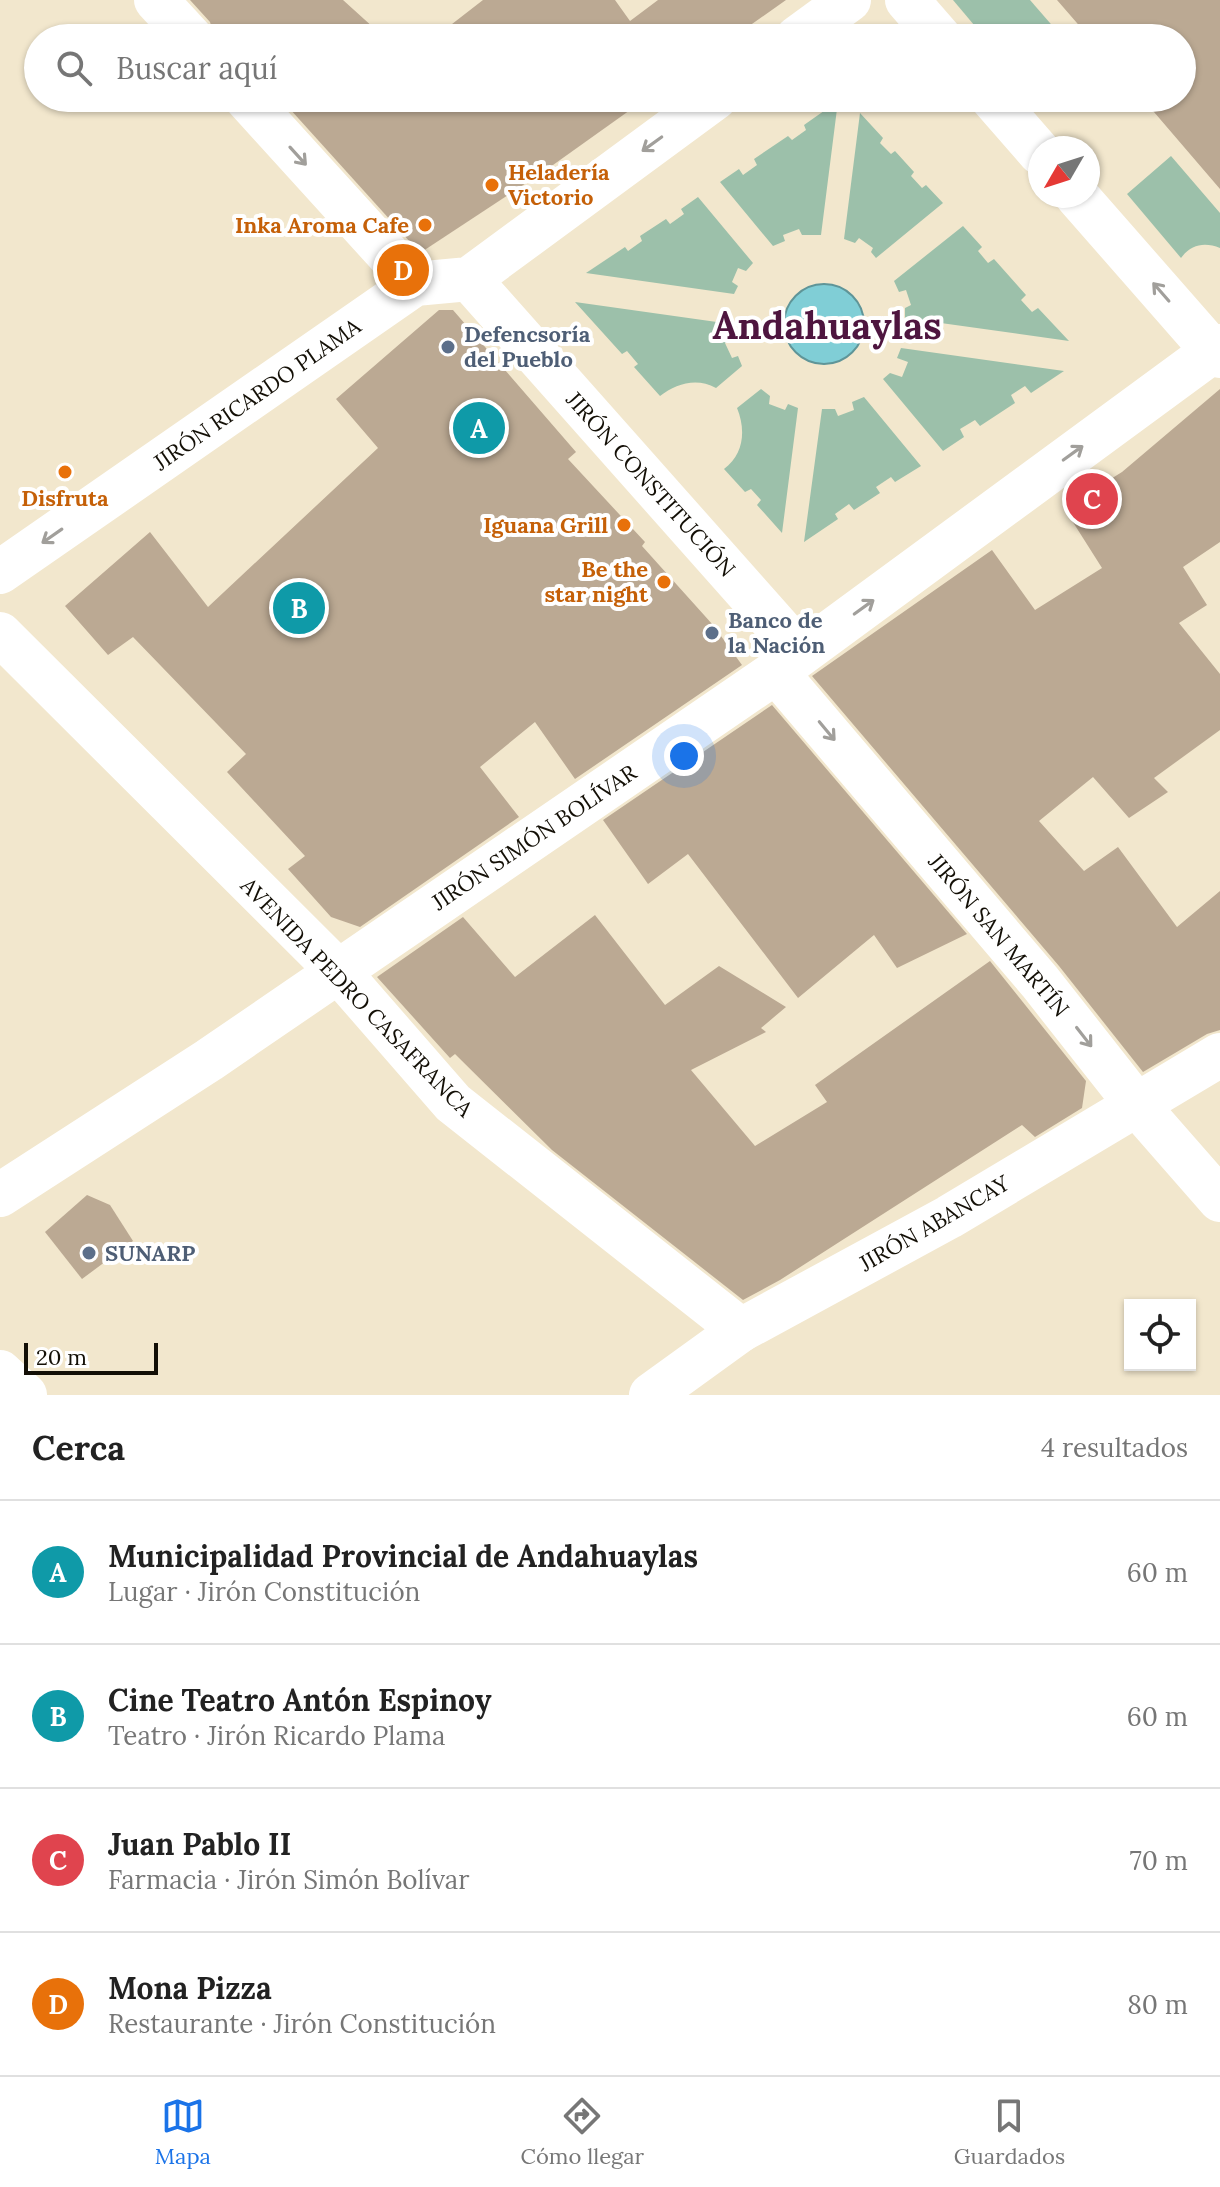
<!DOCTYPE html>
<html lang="es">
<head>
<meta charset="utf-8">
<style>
	body { margin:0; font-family:Lora,serif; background:#f2f2f2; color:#222 }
	.controls { position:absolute; right:24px; bottom:24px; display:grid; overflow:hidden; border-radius:0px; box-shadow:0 2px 6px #0004 }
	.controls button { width:72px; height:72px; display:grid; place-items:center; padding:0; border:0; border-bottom:2px solid #e0e0e0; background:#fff; color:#222; font:40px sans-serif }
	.compass { position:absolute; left:1028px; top:136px; width:72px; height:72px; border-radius:50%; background:#fff; box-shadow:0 2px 6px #0004; rotate:231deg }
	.scale { position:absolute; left:24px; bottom:20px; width:134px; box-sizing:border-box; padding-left:8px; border:4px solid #130f06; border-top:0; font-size:22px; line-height:28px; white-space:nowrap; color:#130f06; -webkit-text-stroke:6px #fff; paint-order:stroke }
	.you { position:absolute; left:684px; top:756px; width:28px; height:28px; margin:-20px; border:6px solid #fff; border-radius:50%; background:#1a73e8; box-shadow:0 0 0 12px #1a73e833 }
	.badge { display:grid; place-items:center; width:52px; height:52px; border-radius:50%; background:#1a73e8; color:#fff; font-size:26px; font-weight:700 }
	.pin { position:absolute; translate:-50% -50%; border:4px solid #fff; box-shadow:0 2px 8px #0006 }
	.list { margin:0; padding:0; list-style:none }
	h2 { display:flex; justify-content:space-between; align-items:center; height:104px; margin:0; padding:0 32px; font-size:34px }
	h2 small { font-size:26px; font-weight:400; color:#767676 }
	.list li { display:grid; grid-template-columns:52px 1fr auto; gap:24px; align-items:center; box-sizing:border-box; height:144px; padding:0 32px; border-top:2px solid #e0e0e0 }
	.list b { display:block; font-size:30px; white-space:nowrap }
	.list p { margin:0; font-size:26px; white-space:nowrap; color:#767676 }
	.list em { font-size:26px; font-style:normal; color:#767676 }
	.icon { flex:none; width:44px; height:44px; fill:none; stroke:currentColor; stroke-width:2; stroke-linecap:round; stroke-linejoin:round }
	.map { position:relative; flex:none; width:1220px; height:1395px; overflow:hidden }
	.search { position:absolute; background:#fff; box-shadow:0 2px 6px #0004; left:24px; right:24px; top:24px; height:88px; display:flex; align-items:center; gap:20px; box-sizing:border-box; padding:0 28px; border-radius:44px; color:#767676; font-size:30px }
	.sheet { height:680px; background:#fff }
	nav { display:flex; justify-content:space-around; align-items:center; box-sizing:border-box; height:112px; border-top:2px solid #e0e0e0; background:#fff; font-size:22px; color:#767676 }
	nav a { display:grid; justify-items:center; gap:4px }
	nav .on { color:#1a73e8 }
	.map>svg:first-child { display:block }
</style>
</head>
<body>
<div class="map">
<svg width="1220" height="1395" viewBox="0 0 1220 1395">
	<rect width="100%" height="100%" fill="#f2e7cd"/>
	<g fill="#9cc0aa">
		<polygon points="953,0 1030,0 1063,38 985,38"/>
		<polygon points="838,101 821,235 802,235 799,229 783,235 785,241 773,246 720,182 739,169 743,175 757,165 754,159 788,136 792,140 806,130 804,125"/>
		<polygon points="860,113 883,138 880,143 891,154 895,151 914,172 911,176 922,188 926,185 943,203 876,258 871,252 873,248 859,238 855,243 844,239"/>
		<path d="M1171,156L1220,213V248C1205,242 1191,244 1181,258L1127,194Z"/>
		<polygon points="698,197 753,263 746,271 738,268 732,282 738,286 734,294 586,273 625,247 628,251 642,241 640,236 666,219 670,224 684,214 681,209"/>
		<polygon points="963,226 982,247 978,251 988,263 994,259 1026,295 1021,300 1032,312 1038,308 1069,341 905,318 905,308 911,305 906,290 899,292 894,281"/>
		<path d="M575,302L731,324V340L725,343L732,358L738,356L742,366L716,388C696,377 676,384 660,396L634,367L638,364L627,351L622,354Z"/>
		<polygon points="901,348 1064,371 1031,393 1025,386 1011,395 1015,403 980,426 975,420 960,429 964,437 943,451 883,379 890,373 902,377 908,362 897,358"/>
		<path d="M761,389L770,396L769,404L785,410L788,404L798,408L782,533L757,505L761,500L751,489L745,492L724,469C744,454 746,430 737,408Z"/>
		<polygon points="864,397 921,466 895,482 891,477 876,487 880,493 854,510 849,504 835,514 838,519 804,542 822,409 835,409 838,416 854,410 852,402"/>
	</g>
	<circle fill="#80ced6" stroke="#5f9598" stroke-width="2" cx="824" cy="324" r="40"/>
	<g fill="#bba993">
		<polygon points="190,0 343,0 385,38 215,38 210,22"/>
		<polygon points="483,0 615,0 630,21 658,0 786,0 732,38 434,38"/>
		<polygon points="1057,0 1220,0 1220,189 1142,98 1182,98 1182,38 1090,38"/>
		<polygon points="280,98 647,98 546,170 420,253"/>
		<polygon points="439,310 453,310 576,452 568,459 645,542 642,546 713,625 742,665 575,779 535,722 480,767 519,817 360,927 331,917 288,869 305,856 227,772 246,754 133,637 108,655 65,606 150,532 208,607 378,448 336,399"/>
		<polygon points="1220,389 1220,542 1183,567 1207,605 1179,623 1220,674 1220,730 1154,778 1168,792 1129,818 1093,777 1039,821 1084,871 1118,847 1177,927 1220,891 1220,1030 1207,1034 1143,1072 1059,966 812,676 992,550 1035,610 1102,568 1064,508 1122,472"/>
		<polygon points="772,705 967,934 897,968 874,935 798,998 688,854 648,884 603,820"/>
		<polygon points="595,915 665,1005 719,966 786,1007 761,1028 766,1032 691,1070 755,1146 827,1102 815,1085 990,961 1086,1081 1082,1108 1035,1137 1022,1125 780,1280 743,1300 552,1150 455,1054 450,1058 377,977 463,917 515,977"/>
		<polygon points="87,1195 110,1205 133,1241 82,1279 45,1232"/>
	</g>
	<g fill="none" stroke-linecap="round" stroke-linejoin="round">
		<g stroke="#fff" stroke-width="44">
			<polyline points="156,0 191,38"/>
			<polyline points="907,0 940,38"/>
			<polyline points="797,38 849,0"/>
			<polyline points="246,98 415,284"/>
			<polyline points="992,98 1040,153"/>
			<polyline points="1077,196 1212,350 1220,356"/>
			<polyline points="469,279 801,653"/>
			<polyline points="0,572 415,284 469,279 715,98"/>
			<polyline points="0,634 338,971 453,1103 741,1330"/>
			<polyline points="776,672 1040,982 1136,1104 1220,1200"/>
			<polyline points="0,1195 209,1060 776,672 1220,346"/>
			<polyline points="0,1372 25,1395"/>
			<polyline points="651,1395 741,1330 949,1217 1220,1055"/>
		</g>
	</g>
	<defs><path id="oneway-shaft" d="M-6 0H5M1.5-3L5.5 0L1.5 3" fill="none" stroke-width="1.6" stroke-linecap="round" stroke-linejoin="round" transform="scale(2)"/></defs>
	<g stroke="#a19f9b">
		<use href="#oneway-shaft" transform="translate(652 144) rotate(144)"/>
		<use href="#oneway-shaft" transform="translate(298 156) rotate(48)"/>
		<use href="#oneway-shaft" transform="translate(1161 292) rotate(-131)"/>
		<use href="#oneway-shaft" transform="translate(1073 453) rotate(-36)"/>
		<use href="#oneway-shaft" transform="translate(52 536) rotate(145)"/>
		<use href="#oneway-shaft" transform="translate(864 607) rotate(-36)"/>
		<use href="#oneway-shaft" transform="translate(827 731) rotate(50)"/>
		<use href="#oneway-shaft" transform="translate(1084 1037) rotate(52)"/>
	</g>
	<g fill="#e8710a" stroke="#fff" stroke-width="3">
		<circle cx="492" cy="185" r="8"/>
		<circle cx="425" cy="225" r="8"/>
		<circle cx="65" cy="472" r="8"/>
		<circle cx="624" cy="525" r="8"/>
		<circle cx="664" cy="582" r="8"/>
	</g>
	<g fill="#5c6f8a" stroke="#fff" stroke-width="3">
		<circle cx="448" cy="347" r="8"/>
		<circle cx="712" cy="633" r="8"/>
		<circle cx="89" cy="1253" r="8"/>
	</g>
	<g text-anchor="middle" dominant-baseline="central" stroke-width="8" stroke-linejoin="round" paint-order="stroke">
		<g font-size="22" font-weight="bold" fill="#c56008" stroke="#fff" text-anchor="end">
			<text x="508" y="172" text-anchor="start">Heladería<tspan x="508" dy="25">Victorio</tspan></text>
			<text x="409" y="225">Inka Aroma Cafe</text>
			<text x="65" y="498" text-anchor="middle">Disfruta</text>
			<text x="608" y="525">Iguana Grill</text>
			<text x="648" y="569">Be the<tspan x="648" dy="25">star night</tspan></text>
		</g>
		<g font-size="22" font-weight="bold" fill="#4e5e75" stroke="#fff" text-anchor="start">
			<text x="464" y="334">Defencsoría<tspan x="464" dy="25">del Pueblo</tspan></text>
			<text x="728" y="620">Banco de<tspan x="728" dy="25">la Nación</tspan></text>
			<text x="105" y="1253">SUNARP</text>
		</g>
		<g font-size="22" fill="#130f06" stroke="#fff">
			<text transform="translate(257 394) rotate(-35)">JIRÓN RICARDO PLAMA</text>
			<text transform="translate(651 484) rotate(48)">JIRÓN CONSTITUCIÓN</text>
			<text transform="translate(534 837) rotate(-34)">JIRÓN SIMÓN BOLÍVAR</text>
			<text transform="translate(999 935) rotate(50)">JIRÓN SAN MARTÍN</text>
			<text transform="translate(357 997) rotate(46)">AVENIDA PEDRO CASAFRANCA</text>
			<text transform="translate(934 1223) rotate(-30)">JIRÓN ABANCAY</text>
		</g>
		<g font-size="38" font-weight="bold" fill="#4e153f" stroke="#fff">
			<text x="827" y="325">Andahuaylas</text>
		</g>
	</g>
</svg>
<div class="controls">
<button><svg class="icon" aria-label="locate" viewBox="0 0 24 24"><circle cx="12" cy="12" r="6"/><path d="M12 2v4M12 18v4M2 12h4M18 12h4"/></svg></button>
</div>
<svg class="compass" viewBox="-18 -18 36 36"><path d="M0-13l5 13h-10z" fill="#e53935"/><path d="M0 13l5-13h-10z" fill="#767676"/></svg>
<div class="scale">20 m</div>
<div class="you"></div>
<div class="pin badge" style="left:479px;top:428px;background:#0f9aa8">A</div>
<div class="pin badge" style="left:299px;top:608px;background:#0f9aa8">B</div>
<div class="pin badge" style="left:1092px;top:499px;background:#e0444e">C</div>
<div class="pin badge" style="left:403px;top:270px;background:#e8710a">D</div>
<div class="search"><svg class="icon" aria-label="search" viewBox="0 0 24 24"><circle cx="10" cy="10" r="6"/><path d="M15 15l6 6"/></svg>Buscar aquí</div>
</div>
<section class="sheet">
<h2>Cerca<small>4 resultados</small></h2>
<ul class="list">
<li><span class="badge" style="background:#0f9aa8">A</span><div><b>Municipalidad Provincial de Andahuaylas</b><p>Lugar · Jirón Constitución</p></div><em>60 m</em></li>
<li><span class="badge" style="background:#0f9aa8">B</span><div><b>Cine Teatro Antón Espinoy</b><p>Teatro · Jirón Ricardo Plama</p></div><em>60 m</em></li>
<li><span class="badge" style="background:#e0444e">C</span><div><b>Juan Pablo II</b><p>Farmacia · Jirón Simón Bolívar</p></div><em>70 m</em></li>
<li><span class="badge" style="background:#e8710a">D</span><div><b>Mona Pizza</b><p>Restaurante · Jirón Constitución</p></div><em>80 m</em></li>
</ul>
</section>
<nav>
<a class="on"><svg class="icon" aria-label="map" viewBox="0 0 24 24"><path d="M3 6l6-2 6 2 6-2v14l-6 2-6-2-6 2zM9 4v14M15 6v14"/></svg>Mapa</a>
<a><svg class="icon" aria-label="directions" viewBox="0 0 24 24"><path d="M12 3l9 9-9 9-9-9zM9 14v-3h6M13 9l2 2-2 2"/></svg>Cómo llegar</a>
<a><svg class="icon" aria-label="saved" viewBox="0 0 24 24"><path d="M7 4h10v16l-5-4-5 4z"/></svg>Guardados</a>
</nav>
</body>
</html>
